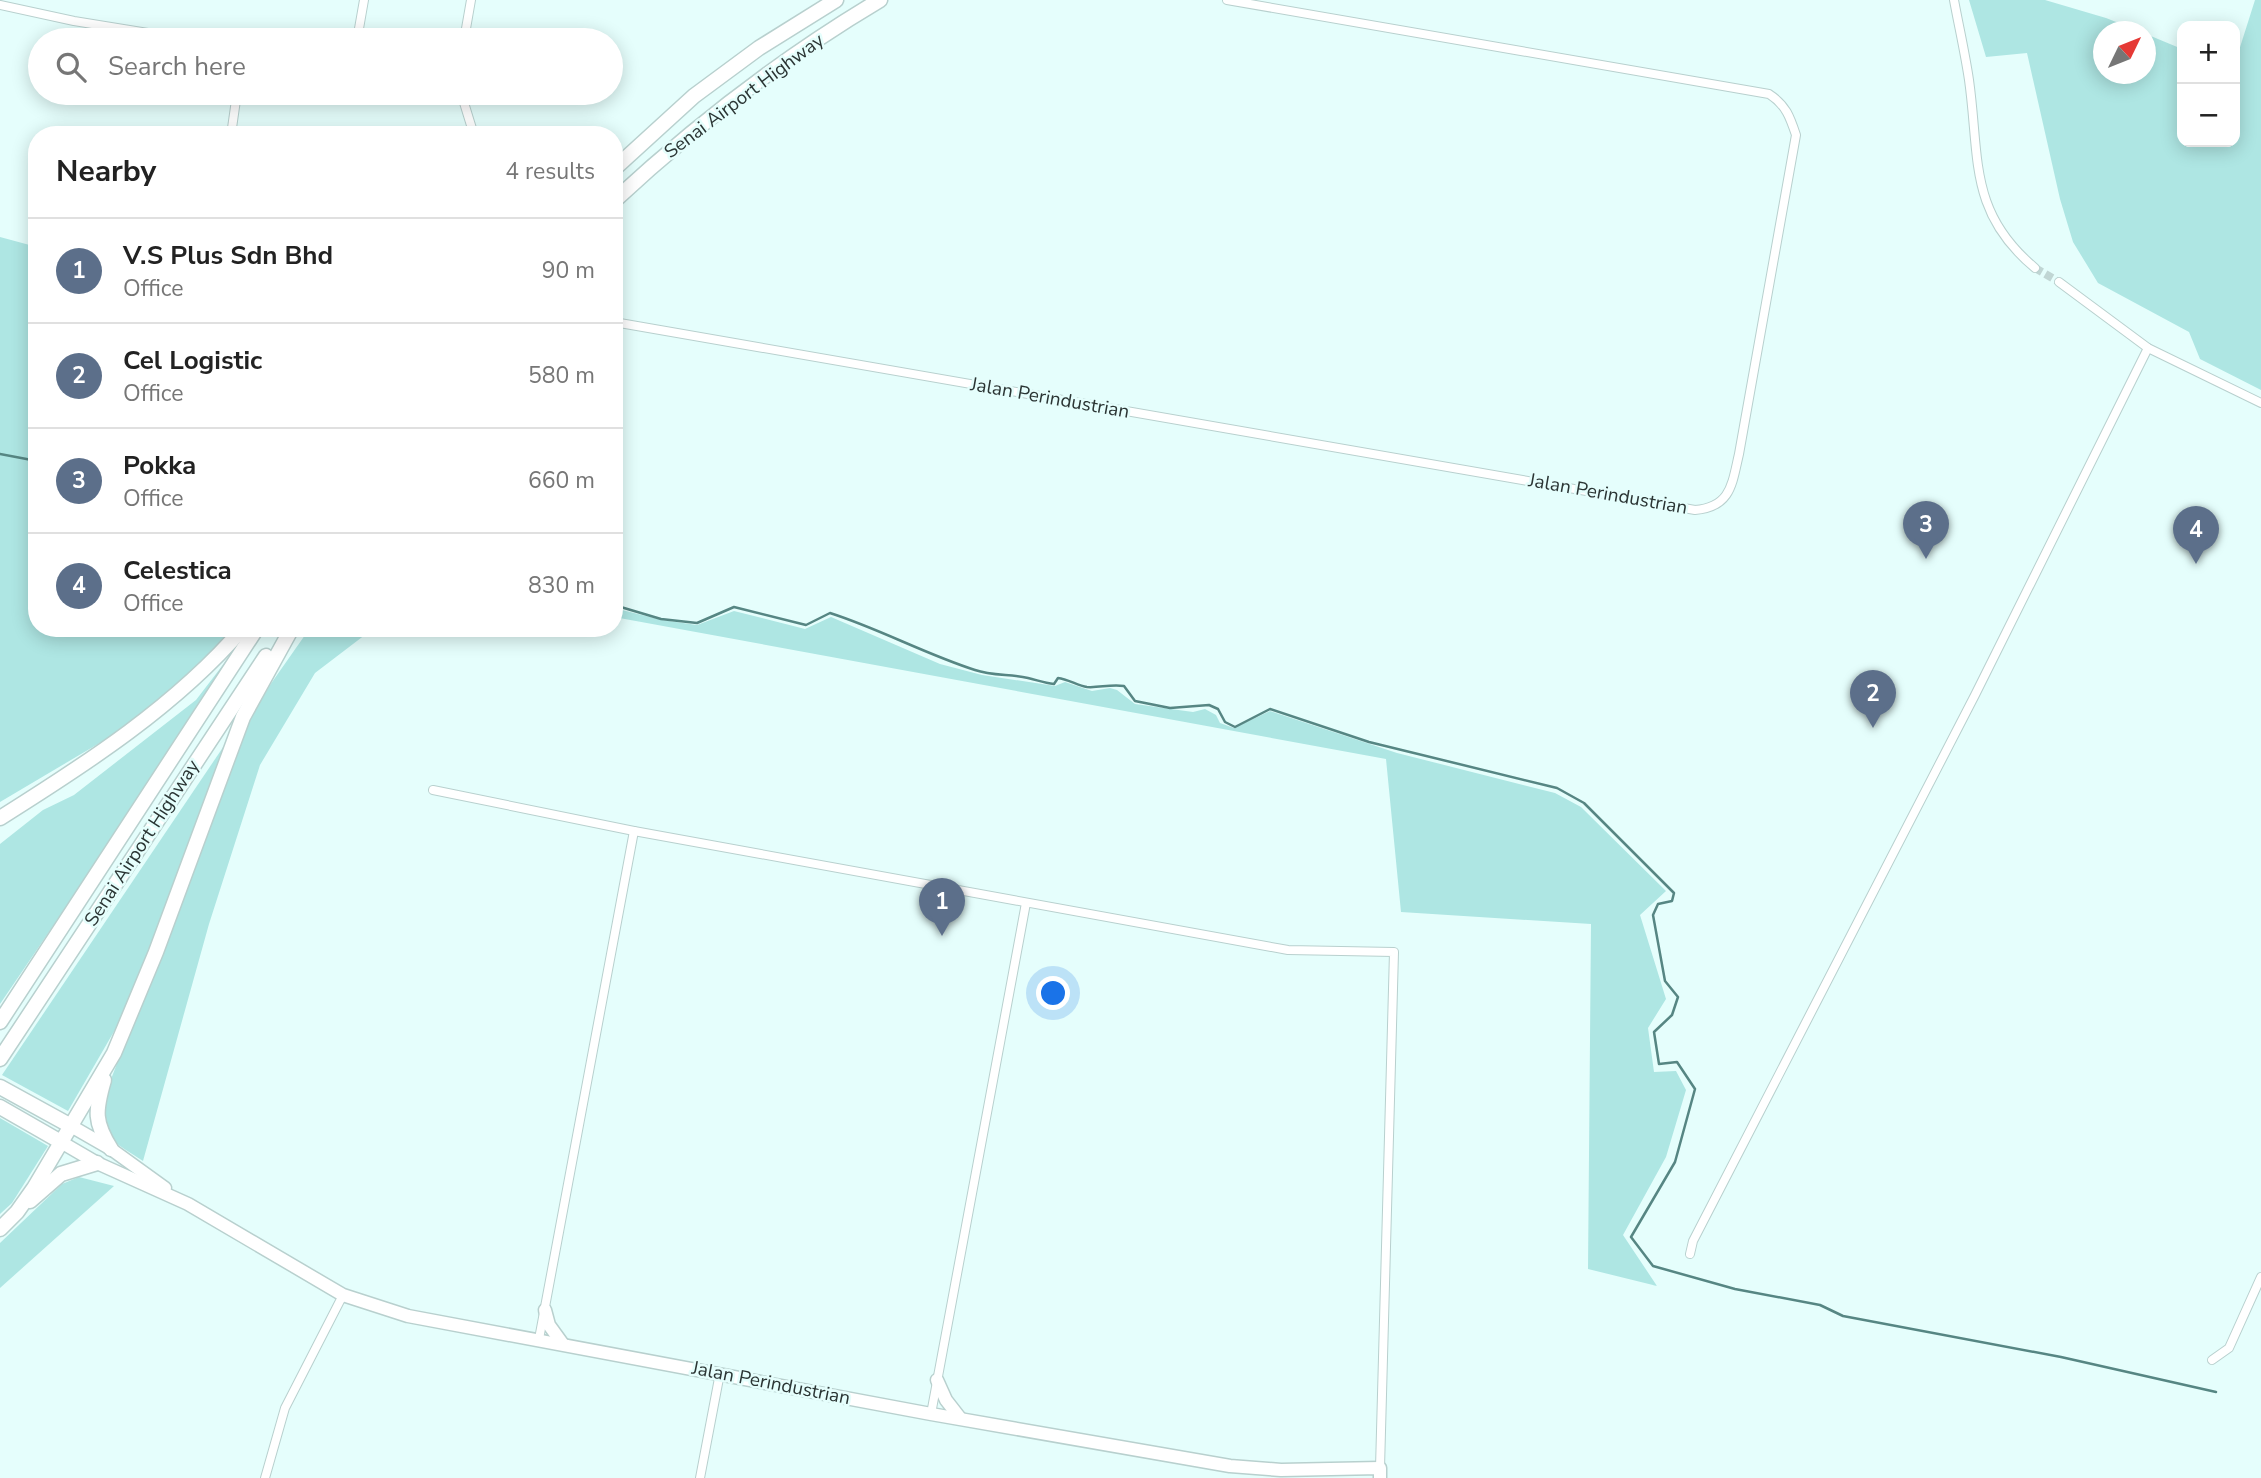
<!DOCTYPE html>
<html lang="en">
<head>
<meta charset="utf-8">
<style>
	body { margin:0; font-family:"Nunito Sans",sans-serif; background:#f2f2f2; color:#222 }
	.controls { position:absolute; right:21px; top:21px; display:grid; overflow:hidden; border-radius:14px; box-shadow:0 4px 18px #0003 }
	.controls button { width:63px; height:63px; display:grid; place-items:center; padding:0; border:0; border-bottom:2px solid #e0e0e0; background:#fff; color:#222; font:35px sans-serif }
	.compass { position:absolute; left:2093px; top:21px; width:63px; height:63px; border-radius:50%; background:#fff; box-shadow:0 4px 18px #0003; rotate:47deg }
	.you { position:absolute; left:1054px; top:994px; width:24px; height:24px; margin:-18px; border:5px solid #fff; border-radius:50%; background:#1a73e8; box-shadow:0 0 0 10px #1a73e833 }
	.badge { display:grid; place-items:center; width:46px; height:46px; border-radius:50%; background:#bb4ead; color:#fff; font-size:23px; font-weight:700 }
	.pin { position:absolute; translate:-50% -58px; filter:drop-shadow(0 2px 4px #0008) }
	.pin::after { content:''; position:absolute; top:37px; width:24px; height:21px; background:inherit; clip-path:polygon(0 0,100% 0,50% 100%) }
	.list { margin:0; padding:0; list-style:none }
	h2 { display:flex; justify-content:space-between; align-items:center; height:91px; margin:0; padding:0 28px; font-size:30px }
	h2 small { font-size:23px; font-weight:400; color:#767676 }
	.list li { display:grid; grid-template-columns:46px 1fr auto; gap:21px; align-items:center; box-sizing:border-box; height:105px; padding:0 28px; border-top:2px solid #e0e0e0 }
	.list b { display:block; font-size:26px; white-space:nowrap }
	.list p { margin:0; font-size:23px; white-space:nowrap; color:#767676 }
	.list em { font-size:23px; font-style:normal; color:#767676 }
	.icon { flex:none; width:38px; height:38px; fill:none; stroke:currentColor; stroke-width:2; stroke-linecap:round; stroke-linejoin:round }
	.map { position:relative; flex:none; width:2261px; height:1478px; overflow:hidden }
	.search { position:absolute; background:#fff; box-shadow:0 4px 18px #0003; left:28px; top:28px; width:595px; height:77px; display:flex; align-items:center; gap:18px; box-sizing:border-box; padding:0 24px; border-radius:38px; color:#767676; font-size:26px }
	.panel { position:absolute; background:#fff; box-shadow:0 4px 18px #0003; left:28px; top:126px; width:595px; height:511px; border-radius:28px }
	.map>svg:first-child { display:block }
</style>
</head>
<body>
<div class="map">
<svg width="2261" height="1478" viewBox="0 0 2261 1478">
	<rect width="100%" height="100%" fill="#e5fefc"/>
	<g fill="#aee6e3">
		<polygon points="1969,0 2045,0 2106,18 2139,31 2104,32 2104,74 2146,74 2146,34 2182,49 2182,142 2235,142 2235,63 2255,0 2261,0 2261,390 2200,359 2189,332 2098,283 2073,242 2060,199 2027,53 1986,57"/>
		<polygon points="0,237 37,247 37,628 240,628 232,638 130,725 0,802"/>
		<polygon points="614,608 662,620 697,625 734,611 805,629 831,617 940,664 982,675 1055,686 1065,682 1092,691 1110,688 1117,690 1135,704 1193,712 1205,709 1216,715 1220,723 1234,728 1270,711 1397,753 1555,793 1581,807 1666,891 1640,915 1666,999 1648,1028 1654,1072 1676,1071 1686,1090 1666,1157 1623,1235 1657,1286 1588,1269 1591,924 1401,912 1386,759 614,617"/>
		<path d="M310,628H374L315,673L260,765L209,924L143,1161C113,1141 100,1139 103,1100L247,725L270,685Z"/>
		<polygon points="229,657 232,658 231,664 0,1004 0,844 43,810 74,795 196,700"/>
		<polygon points="234,731 127,1009 68,1111 2,1075"/>
		<polygon points="0,1118 48,1146 12,1203 0,1214"/>
		<polygon points="79,1177 114,1186 0,1288 0,1243 62,1184"/>
	</g>
	<g fill="none" stroke-linecap="round" stroke-linejoin="round">
		<g stroke="#568683" stroke-width="2.5">
			<polyline points="0,454 37,461"/>
			<path d="M614,605L661,619L697,623L734,607L806,625L830,613C880,629 925,654 975,670C992,676 1011,674 1028,678C1037,680 1044,683 1054,684L1058,678C1068,679 1078,686 1087,687C1099,688 1110,684 1124,686L1135,701L1170,708L1209,705L1218,709L1225,722L1235,727L1270,709L1369,742L1557,788L1584,803L1674,893L1672,901L1658,904L1653,915L1665,981L1678,997L1672,1015L1654,1032L1659,1064L1677,1062L1695,1089L1675,1162L1631,1237L1653,1266L1735,1289L1820,1305L1843,1316L2061,1357L2216,1392"/>
		</g>
		<polyline stroke="#c0d6d4" stroke-width="8" stroke-dasharray="8 4" stroke-linecap="butt" points="2035,268 2059,282"/>
		<defs>
			<g id="street">
				<path d="M1954,0C1959,27 1965,53 1969,80C1980,158 1968,212 2035,268"/>
				<polyline points="0,5 74,21 191,40"/>
				<polyline points="357,40 364,0"/>
				<polyline points="464,40 471,0"/>
				<polyline points="461,93 474,135"/>
				<polyline points="231,135 237,93"/>
				<polyline points="2059,282 2148,348 2261,403"/>
				<path d="M614,322L1695,510C1731,507 1732,484 1739,454L1796,135C1790,117 1786,105 1769,94L1227,0"/>
				<polyline points="433,790 634,831 1288,950 1394,952 1380,1468"/>
				<polyline points="1690,1254 1693,1241 1975,695 2148,348"/>
				<polyline points="539,1339 634,831"/>
				<polyline points="2212,1360 2229,1348 2261,1277"/>
				<polyline points="931,1414 1026,903"/>
				<polyline points="265,1478 285,1408 343,1295"/>
				<polyline points="700,1478 720,1373"/>
			</g>
			<g id="secondary">
				<polyline points="71,1126 111,1149 165,1188"/>
				<polyline points="61,1142 97,1163 188,1204 343,1295 408,1316 931,1414 1230,1466 1281,1470 1380,1468 1380,1478"/>
				<polyline points="545,1310 549,1325 562,1343"/>
				<polyline points="937,1380 946,1400 960,1418"/>
			</g>
			<g id="highway">
				<polyline points="614,169 694,96 759,48 836,0"/>
				<path d="M614,201C696,125 784,57 880,0"/>
				<path d="M0,818C86,764 176,706 243,628"/>
				<polyline points="0,1022 257,628"/>
				<polyline points="0,1059 266,656"/>
				<path d="M104,1080C95,1111 94,1122 111,1149"/>
				<polyline points="0,1087 71,1126"/>
				<polyline points="0,1107 61,1142"/>
				<polyline points="30,1201 61,1174 97,1163"/>
				<polyline points="0,1229 17,1212 34,1188 114,1053 156,952 243,717 292,628"/>
			</g>
		</defs>
		<use href="#street" stroke="#b8d0ce" stroke-width="10"/>
		<use href="#secondary" stroke="#b8d0ce" stroke-width="15"/>
		<use href="#highway" stroke="#b8d0ce" stroke-width="17"/>
		<use href="#street" stroke="#fff" stroke-width="8"/>
		<use href="#secondary" stroke="#fff" stroke-width="12"/>
		<use href="#highway" stroke="#fff" stroke-width="14"/>
	</g>
	<g text-anchor="middle" dominant-baseline="central" stroke-width="5" stroke-linejoin="round" paint-order="stroke">
		<g font-size="19" fill="#2b3534" stroke="#e5fefc">
			<text transform="translate(744 96) rotate(-37)">Senai Airport Highway</text>
			<text transform="translate(1050 398) rotate(10)">Jalan Perindustrian</text>
			<text transform="translate(1608 494) rotate(10)">Jalan Perindustrian</text>
			<text transform="translate(142 843) rotate(-57)">Senai Airport Highway</text>
			<text transform="translate(771 1383) rotate(11)">Jalan Perindustrian</text>
		</g>
	</g>
</svg>
<div class="controls">
<button>+</button>
<button>−</button>
</div>
<svg class="compass" viewBox="-18 -18 36 36"><path d="M0-13l5 13h-10z" fill="#e53935"/><path d="M0 13l5-13h-10z" fill="#767676"/></svg>
<div class="you"></div>
<div class="pin badge" style="left:942px;top:936px;background:#5c6f8a">1</div>
<div class="pin badge" style="left:1873px;top:728px;background:#5c6f8a">2</div>
<div class="pin badge" style="left:1926px;top:559px;background:#5c6f8a">3</div>
<div class="pin badge" style="left:2196px;top:564px;background:#5c6f8a">4</div>
<div class="search"><svg class="icon" aria-label="search" viewBox="0 0 24 24"><circle cx="10" cy="10" r="6"/><path d="M15 15l6 6"/></svg>Search here</div>
<section class="panel">
<h2>Nearby<small>4 results</small></h2>
<ul class="list">
<li><span class="badge" style="background:#5c6f8a">1</span><div><b>V.S Plus Sdn Bhd</b><p>Office</p></div><em>90 m</em></li>
<li><span class="badge" style="background:#5c6f8a">2</span><div><b>Cel Logistic</b><p>Office</p></div><em>580 m</em></li>
<li><span class="badge" style="background:#5c6f8a">3</span><div><b>Pokka</b><p>Office</p></div><em>660 m</em></li>
<li><span class="badge" style="background:#5c6f8a">4</span><div><b>Celestica</b><p>Office</p></div><em>830 m</em></li>
</ul>
</section>
</div>
</body>
</html>
